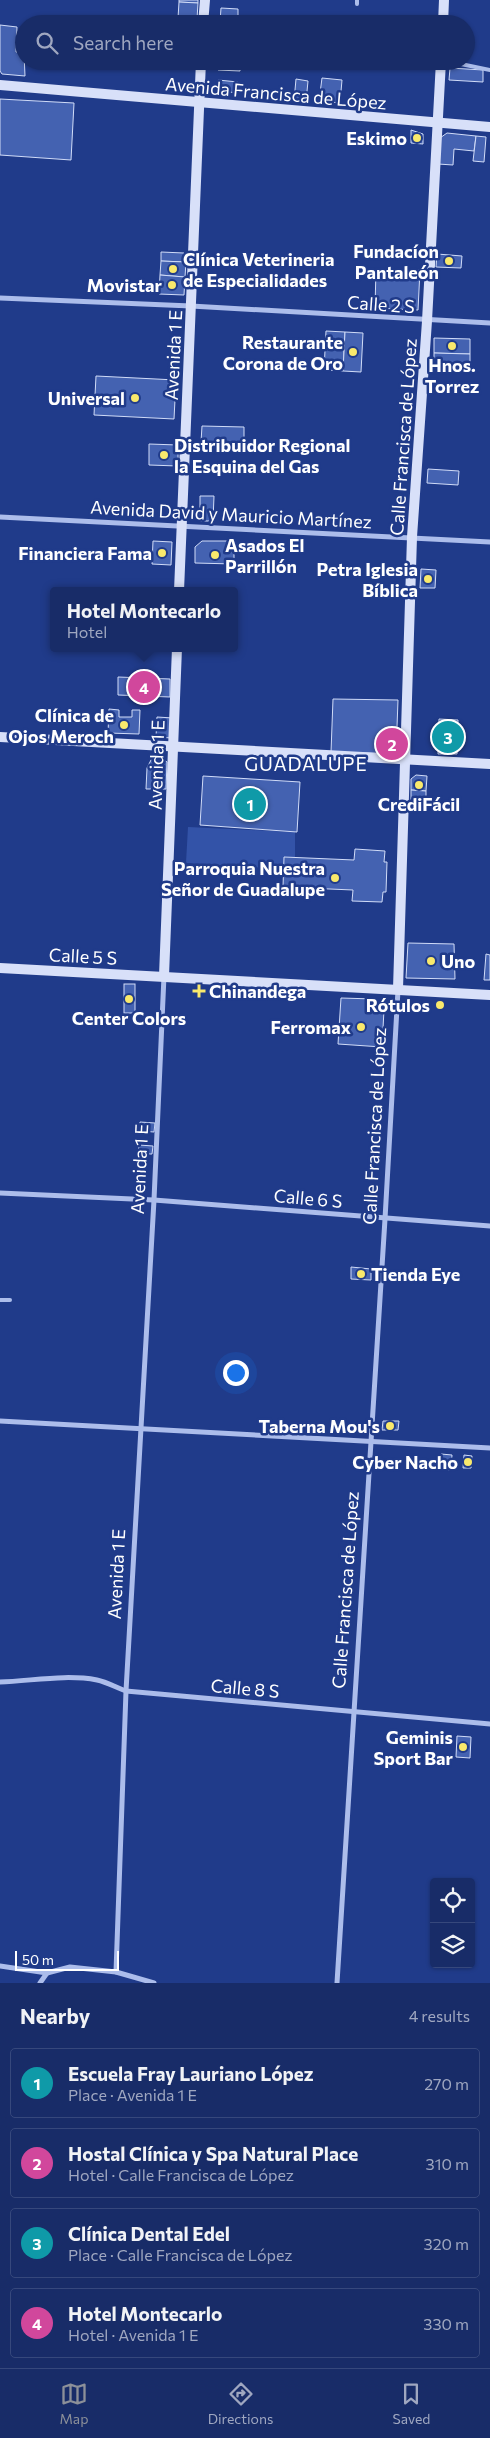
<!DOCTYPE html>
<html lang="en">
<head>
<meta charset="utf-8">
<style>
	body { margin:0; font-family:Commissioner,sans-serif; background:#21346e; color:#f1f3f6 }
	.controls { position:absolute; right:15px; bottom:15px; display:grid; overflow:hidden; border-radius:5px; box-shadow:0 1px 4px #0004 }
	.controls button { width:45px; height:45px; display:grid; place-items:center; padding:0; border:0; border-bottom:1px solid #36487c; background:#182c68; color:#f1f3f6; font:25px sans-serif }
	.scale { position:absolute; left:15px; bottom:12px; width:104px; box-sizing:border-box; padding-left:5px; border:2px solid #fff; border-top:0; font-size:14px; line-height:18px; white-space:nowrap; color:#fff; -webkit-text-stroke:4px #203b8a; paint-order:stroke }
	.you { position:absolute; left:235px; top:1372px; width:18px; height:18px; margin:-12px; border:4px solid #fff; border-radius:50%; background:#1a73e8; box-shadow:0 0 0 8px #1a73e833 }
	.badge { display:grid; place-items:center; width:32px; height:32px; border-radius:50%; background:#8c9099; color:#fff; font-size:16px; font-weight:700 }
	.pin { position:absolute; translate:-50% -50%; border:2px solid #fff; box-shadow:0 1px 5px #0006 }
	.popup { position:absolute; left:50px; top:587px; width:188px; height:65px; box-sizing:border-box; display:grid; place-content:center; border-radius:5px; background:#182c68; filter:drop-shadow(0 1px 4px #0005); font-size:16px; white-space:nowrap; color:#9fa7c0 }
	.popup b { font-size:19px; color:#f1f3f6 }
	.popup::after { content:''; position:absolute; left:50%; top:100%; margin-left:-10px; border:10px solid transparent; border-top-color:#182c68 }
	.list { margin:0; padding:0; list-style:none }
	h2 { display:flex; justify-content:space-between; align-items:center; height:65px; margin:0; padding:0 20px; font-size:21px }
	h2 small { font-size:16px; font-weight:400; color:#9fa7c0 }
	.list li { display:grid; grid-template-columns:32px 1fr auto; gap:15px; align-items:center; box-sizing:border-box; height:70px; margin:0 10px 10px; padding:0 10px; border:1px solid #36487c; border-radius:5px }
	.list b { display:block; font-size:19px; white-space:nowrap }
	.list p { margin:0; font-size:16px; white-space:nowrap; color:#9fa7c0 }
	.list em { font-size:16px; font-style:normal; color:#9fa7c0 }
	.icon { flex:none; width:28px; height:28px; fill:none; stroke:currentColor; stroke-width:2; stroke-linecap:round; stroke-linejoin:round }
	.map { position:relative; flex:none; width:490px; height:1983px; overflow:hidden }
	.search { position:absolute; background:#182c68; box-shadow:0 1px 4px #0004; left:15px; right:15px; top:15px; height:55px; display:flex; align-items:center; gap:12px; box-sizing:border-box; padding:0 18px; border-radius:28px; color:#9fa7c0; font-size:19px }
	.sheet { height:385px; background:#182c68 }
	nav { display:flex; justify-content:space-around; align-items:center; box-sizing:border-box; height:70px; border-top:1px solid #36487c; background:#182c68; font-size:14px; color:#9fa7c0 }
	nav a { display:grid; justify-items:center; gap:2px }
	nav .on { color:#8c9099 }
	.map>svg:first-child { display:block }
</style>
</head>
<body>
<div class="map">
<svg width="490" height="1983" viewBox="0 0 490 1983">
	<rect width="100%" height="100%" fill="#203b8a"/>
	<polygon fill="#3353a8" points="188,827 295,832 295,857 284,857 284,869 186,863"/>
	<g fill="#4462b1" stroke="#d1dcf8">
		<polygon points="179,0 198,0 198,3 179,2"/>
		<polygon points="179,2 198,3 197,19 178,18"/>
		<polygon points="221,8 238,9 238,22 220,22"/>
		<polygon points="0,25 17,27 16,52 24,53 25,76 2,74 0,71"/>
		<polygon points="219,61 240,61 240,71 218,70"/>
		<polygon points="450,68 483,70 483,82 449,80"/>
		<polygon points="322,78 342,80 340,103 319,101"/>
		<polygon points="296,79 308,81 306,102 294,101"/>
		<polygon points="218,80 238,82 238,93 221,91 217,88"/>
		<polygon points="0,99 74,103 71,160 0,155"/>
		<polygon points="411,130 423,134 423,144 411,143"/>
		<polygon points="447,133 476,136 474,151 454,149 453,165 438,164 440,138"/>
		<polygon points="476,136 486,137 484,162 473,161"/>
		<polygon points="161,252 184,253 183,262 161,261"/>
		<polygon points="437,254 462,256 461,268 436,267"/>
		<polygon points="161,261 186,262 185,277 160,275"/>
		<polygon points="376,269 420,270 418,310 375,308"/>
		<polygon points="160,275 185,277 184,295 159,294"/>
		<polygon points="326,331 345,332 343,371 324,370"/>
		<polygon points="345,332 363,333 361,372 343,371"/>
		<polygon points="434,338 470,339 470,354 434,353"/>
		<polygon points="434,353 470,354 470,364 434,364"/>
		<polygon points="96,376 176,380 174,419 94,415"/>
		<polygon points="202,426 244,427 244,443 201,442"/>
		<polygon points="149,444 178,445 178,466 149,465"/>
		<polygon points="428,469 459,471 458,485 427,483"/>
		<polygon points="200,496 214,496 213,521 200,521"/>
		<polygon points="153,541 172,542 171,565 152,564"/>
		<polygon points="202,541 234,541 234,564 195,563 195,547"/>
		<polygon points="421,569 436,570 435,588 420,588"/>
		<polygon points="118,677 170,679 170,697 118,695"/>
		<polygon points="333,699 398,700 396,754 331,752"/>
		<polygon points="109,709 119,710 119,717 132,717 132,710 140,710 139,734 108,733"/>
		<polygon points="157,717 173,718 172,738 156,737"/>
		<polygon points="439,719 458,720 457,754 438,754"/>
		<polygon points="152,758 163,759 167,762 166,789 146,789 147,768"/>
		<polygon points="416,775 427,776 426,791 411,790 411,779"/>
		<polygon points="203,776 300,782 297,832 200,825"/>
		<polygon points="411,790 426,791 426,801 411,801"/>
		<polygon points="355,849 385,851 384,862 387,862 386,892 383,892 382,902 352,901 353,890 283,887 284,857 354,860"/>
		<polygon points="408,943 454,944 455,979 406,978"/>
		<polygon points="486,954 490,955 490,980 484,980"/>
		<rect x="124" y="984" width="11" height="29"/>
		<polygon points="341,998 374,999 384,1010 382,1047 338,1044"/>
		<polygon points="140,1122 155,1123 154,1132 140,1131"/>
		<polygon points="139,1145 153,1146 152,1154 138,1154"/>
		<polygon points="351,1267 371,1269 371,1280 351,1279"/>
		<polygon points="383,1421 399,1421 398,1430 382,1430"/>
		<polygon points="441,1454 452,1455 451,1470 440,1469"/>
		<polygon points="464,1455 472,1456 471,1468 463,1468"/>
		<polygon points="457,1736 471,1737 470,1758 456,1757"/>
	</g>
	<g fill="none" stroke-linecap="round" stroke-linejoin="round">
		<g stroke="#acbdeb" stroke-width="4">
			<polyline points="357,4 357,0"/>
			<polyline points="456,63 490,70"/>
			<polyline points="0,1300 10,1300"/>
		</g>
		<g stroke="#acbdeb" stroke-width="5">
			<polyline points="0,298 191,306 490,323"/>
			<polyline points="0,517 490,542"/>
			<polyline points="0,1193 154,1200 490,1226"/>
			<polyline points="0,1421 490,1448"/>
			<path d="M0,1682C32,1681 65,1674 97,1680C107,1682 117,1688 126,1691L490,1724"/>
			<polyline points="0,1966 47,1973 70,1967 116,1972 154,1983"/>
			<polyline points="116,1972 126,1691 154,1200 164,976"/>
			<polyline points="40,1983 47,1973"/>
			<polyline points="337,1983 385,1219 398,990"/>
		</g>
		<g stroke="#d8e0f9" stroke-width="10">
			<polyline points="203,24 205,0"/>
			<polyline points="443,24 444,0"/>
			<polyline points="0,85 490,127"/>
			<polyline points="179,591 201,61"/>
			<polyline points="0,737 490,764"/>
			<polyline points="0,968 490,995"/>
			<polyline points="164,976 177,648"/>
			<polyline points="398,989 412,537 427,321 441,61"/>
		</g>
	</g>
	<g fill="#f9e96c" stroke="#203b8a" stroke-width="2">
		<circle cx="417" cy="138" r="5"/>
		<circle cx="449" cy="261" r="5"/>
		<circle cx="173" cy="269" r="5"/>
		<circle cx="172" cy="285" r="5"/>
		<circle cx="452" cy="346" r="5"/>
		<circle cx="353" cy="352" r="5"/>
		<circle cx="135" cy="398" r="5"/>
		<circle cx="164" cy="455" r="5"/>
		<circle cx="162" cy="553" r="5"/>
		<circle cx="215" cy="555" r="5"/>
		<circle cx="428" cy="579" r="5"/>
		<circle cx="124" cy="725" r="5"/>
		<circle cx="419" cy="785" r="5"/>
		<circle cx="335" cy="878" r="5"/>
		<circle cx="431" cy="961" r="5"/>
		<path d="M196.5 983.5h5v5h5v5h-5v5h-5v-5h-5v-5h5z"/>
		<circle cx="129" cy="999" r="5"/>
		<circle cx="440" cy="1005" r="5"/>
		<circle cx="361" cy="1027" r="5"/>
		<circle cx="361" cy="1274" r="5"/>
		<circle cx="390" cy="1426" r="5"/>
		<circle cx="468" cy="1462" r="5"/>
		<circle cx="463" cy="1747" r="5"/>
	</g>
	<g text-anchor="middle" dominant-baseline="central" stroke-width="5" stroke-linejoin="round" paint-order="stroke">
		<g font-size="18" fill="#fff" stroke="#203b8a">
			<text transform="translate(276 93) rotate(5)">Avenida Francisca de López</text>
			<text transform="translate(381 304) rotate(4)">Calle 2 S</text>
			<text transform="translate(173 355) rotate(-87)">Avenida 1 E</text>
			<text transform="translate(403 437) rotate(-86)">Calle Francisca de López</text>
			<text transform="translate(231 514) rotate(3)">Avenida David y Mauricio Martínez</text>
			<text transform="translate(156 765) rotate(-88)">Avenida 1 E</text>
			<text transform="translate(83 956) rotate(3)">Calle 5 S</text>
			<text transform="translate(374 1126) rotate(-87)">Calle Francisca de López</text>
			<text transform="translate(139 1169) rotate(-87)">Avenida 1 E</text>
			<text transform="translate(308 1198) rotate(5)">Calle 6 S</text>
			<text transform="translate(116 1574) rotate(-87)">Avenida 1 E</text>
			<text transform="translate(345 1590) rotate(-86)">Calle Francisca de López</text>
			<text transform="translate(245 1688) rotate(5)">Calle 8 S</text>
		</g>
		<g font-size="18" font-weight="bold" fill="#fff" stroke="#203b8a" text-anchor="end">
			<text x="407" y="138">Eskimo</text>
			<text x="439" y="251">Fundacíon<tspan x="439" dy="21">Pantaleón</tspan></text>
			<text x="183" y="259" text-anchor="start">Clínica Veterineria<tspan x="183" dy="21">de Especialidades</tspan></text>
			<text x="162" y="285">Movistar</text>
			<text x="343" y="342">Restaurante<tspan x="343" dy="21">Corona de Oro</tspan></text>
			<text x="452" y="365" text-anchor="middle">Hnos.<tspan x="452" dy="21">Torrez</tspan></text>
			<text x="125" y="398">Universal</text>
			<text x="174" y="445" text-anchor="start">Distribuidor Regional<tspan x="174" dy="21">la Esquina del Gas</tspan></text>
			<text x="225" y="545" text-anchor="start">Asados El<tspan x="225" dy="21">Parrillón</tspan></text>
			<text x="152" y="553">Financiera Fama</text>
			<text x="418" y="569">Petra Iglesia<tspan x="418" dy="21">Bíblica</tspan></text>
			<text x="114" y="715">Clínica de<tspan x="114" dy="21">Ojos Meroch</tspan></text>
			<text x="419" y="804" text-anchor="middle">CrediFácil</text>
			<text x="325" y="868">Parroquia Nuestra<tspan x="325" dy="21">Señor de Guadalupe</tspan></text>
			<text x="441" y="961" text-anchor="start">Uno</text>
			<text x="209" y="991" text-anchor="start">Chinandega</text>
			<text x="430" y="1005">Rótulos</text>
			<text x="129" y="1018" text-anchor="middle">Center Colors</text>
			<text x="351" y="1027">Ferromax</text>
			<text x="371" y="1274" text-anchor="start">Tienda Eye</text>
			<text x="380" y="1426">Taberna Mou's</text>
			<text x="458" y="1462">Cyber Nacho</text>
			<text x="453" y="1737">Geminis<tspan x="453" dy="21">Sport Bar</tspan></text>
		</g>
		<g font-size="19" letter-spacing="1" fill="#fff" stroke="#203b8a">
			<text x="306" y="763">GUADALUPE</text>
		</g>
	</g>
</svg>
<div class="controls">
<button><svg class="icon" aria-label="locate" viewBox="0 0 24 24"><circle cx="12" cy="12" r="6"/><path d="M12 2v4M12 18v4M2 12h4M18 12h4"/></svg></button>
<button><svg class="icon" aria-label="layers" viewBox="0 0 24 24"><path d="M12 4l9 5-9 5-9-5zM3 14l9 5 9-5"/></svg></button>
</div>
<div class="scale">50 m</div>
<div class="you"></div>
<div class="pin badge" style="left:250px;top:804px;background:#0f9aa8">1</div>
<div class="pin badge" style="left:392px;top:744px;background:#d1479c">2</div>
<div class="pin badge" style="left:448px;top:737px;background:#0f9aa8">3</div>
<div class="pin badge" style="left:144px;top:687px;background:#d1479c">4</div>
<div class="popup"><b>Hotel Montecarlo</b>Hotel</div>
<div class="search"><svg class="icon" aria-label="search" viewBox="0 0 24 24"><circle cx="10" cy="10" r="6"/><path d="M15 15l6 6"/></svg>Search here</div>
</div>
<section class="sheet">
<h2>Nearby<small>4 results</small></h2>
<ul class="list">
<li><span class="badge" style="background:#0f9aa8">1</span><div><b>Escuela Fray Lauriano López</b><p>Place · Avenida 1 E</p></div><em>270 m</em></li>
<li><span class="badge" style="background:#d1479c">2</span><div><b>Hostal Clínica y Spa Natural Place</b><p>Hotel · Calle Francisca de López</p></div><em>310 m</em></li>
<li><span class="badge" style="background:#0f9aa8">3</span><div><b>Clínica Dental Edel</b><p>Place · Calle Francisca de López</p></div><em>320 m</em></li>
<li><span class="badge" style="background:#d1479c">4</span><div><b>Hotel Montecarlo</b><p>Hotel · Avenida 1 E</p></div><em>330 m</em></li>
</ul>
</section>
<nav>
<a class="on"><svg class="icon" aria-label="map" viewBox="0 0 24 24"><path d="M3 6l6-2 6 2 6-2v14l-6 2-6-2-6 2zM9 4v14M15 6v14"/></svg>Map</a>
<a><svg class="icon" aria-label="directions" viewBox="0 0 24 24"><path d="M12 3l9 9-9 9-9-9zM9 14v-3h6M13 9l2 2-2 2"/></svg>Directions</a>
<a><svg class="icon" aria-label="saved" viewBox="0 0 24 24"><path d="M7 4h10v16l-5-4-5 4z"/></svg>Saved</a>
</nav>
</body>
</html>
